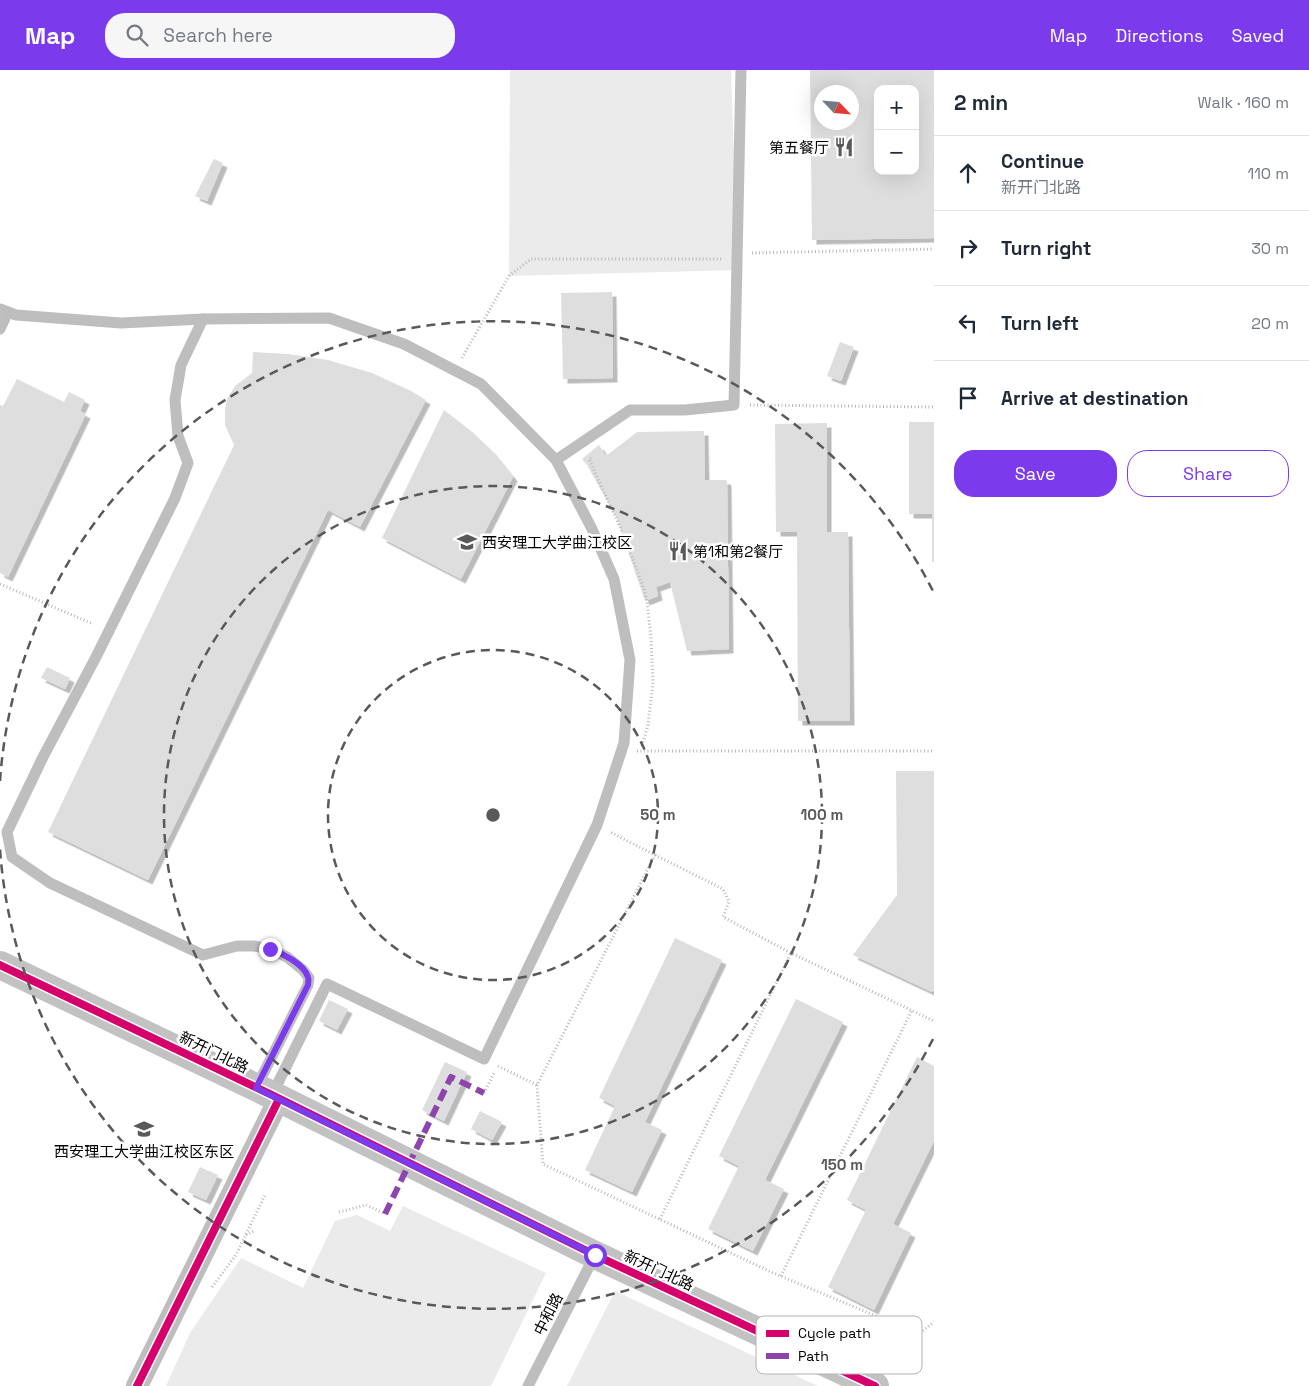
<!DOCTYPE html>
<html lang="en">
<head>
<meta charset="utf-8">
<style>
	body { margin:0; font-family:"Space Grotesk","Noto Sans SC",sans-serif; background:#f6f6f7; color:#1f2937 }
	.controls { position:absolute; right:15px; top:15px; display:grid; overflow:hidden; border-radius:10px; box-shadow:0 5px 20px #0002 }
	.controls button { width:45px; height:45px; display:grid; place-items:center; padding:0; border:0; border-bottom:1px solid #e0e1e3; background:#fff; color:#1f2937; font:25px sans-serif }
	.compass { position:absolute; left:814px; top:15px; width:45px; height:45px; border-radius:50%; background:#fff; box-shadow:0 5px 20px #0002; rotate:116deg }
	.stop { position:absolute; width:15px; height:15px; margin:-11px; border:4px solid #7c3aed; border-radius:50%; background:#fff }
	.stop.end { background:#7c3aed; border-color:#fff; box-shadow:0 1px 5px #0008 }
	.list { margin:0; padding:0; list-style:none }
	h2 { display:flex; justify-content:space-between; align-items:center; height:65px; margin:0; padding:0 20px; font-size:21px }
	h2 small { font-size:16px; font-weight:400; color:#747a83 }
	.list li { display:grid; grid-template-columns:32px 1fr auto; gap:15px; align-items:center; box-sizing:border-box; height:75px; padding:0 20px; border-top:1px solid #e0e1e3 }
	.list b { display:block; font-size:19px; white-space:nowrap }
	.list p { margin:0; font-size:16px; white-space:nowrap; color:#747a83 }
	.list em { font-size:16px; font-style:normal; color:#747a83 }
	.actions { display:flex; gap:10px; padding:15px 20px }
	.actions a { flex:1; padding:11px 0; border:1px solid #7c3aed; border-radius:20px; text-align:center; font-size:18px; color:#7c3aed }
	.actions .main { background:#7c3aed; color:#fff }
	.icon { flex:none; width:28px; height:28px; fill:none; stroke:currentColor; stroke-width:2; stroke-linecap:round; stroke-linejoin:round }
	.map { position:relative; flex:none; width:934px; height:1316px; overflow:hidden }
	header { display:flex; align-items:center; gap:30px; box-sizing:border-box; height:70px; padding:0 25px; background:#7c3aed; color:#fff }
	header strong { font-size:24px }
	nav { display:flex; gap:28px; margin-inline-start:auto; font-size:18px }
	.search { width:350px; height:45px; background:#f6f6f7; display:flex; align-items:center; gap:12px; box-sizing:border-box; padding:0 18px; border-radius:20px; color:#747a83; font-size:19px }
	main { display:flex }
	aside { flex:1; background:#fff }
	.map>svg:first-child { display:block }
</style>
</head>
<body>
<header>
<strong>Map</strong>
<div class="search"><svg class="icon" aria-label="search" viewBox="0 0 24 24"><circle cx="10" cy="10" r="6"/><path d="M15 15l6 6"/></svg>Search here</div>
<nav><a>Map</a><a>Directions</a><a>Saved</a></nav>
</header>
<main>
<div class="map">
<svg width="934" height="1316" viewBox="0 0 934 1316">
	<defs>
		<filter id="shadow"><feDropShadow dx="4.5" dy="4.5" stdDeviation="0" flood-color="#0004"/></filter>
	</defs>
	<rect width="100%" height="100%" fill="#fff"/>
	<g fill="#ebebeb">
		<polygon points="510,0 731,0 738,200 509,206"/>
		<polygon points="403,1136 546,1203 491,1316 166,1316 190,1263 241,1188 303,1218 335,1151 357,1145 390,1161"/>
		<polygon points="615,1221 818,1316 567,1316"/>
	</g>
	<g fill="#dedede" fill-rule="evenodd" filter="url(#shadow)">
		<path d="M810,0H934V168L812,170ZM878,19H915V101H878ZM822,22H852V52H822Z"/>
		<polygon points="214,89 223,93 207,131 195,126"/>
		<polygon points="612,222 613,308 563,309 561,223"/>
		<polygon points="840,272 854,277 841,311 827,306"/>
		<polygon points="253,282 288,284 328,290 372,303 411,321 426,330 360,457 328,440 148,810 48,762 234,375 225,355 225,340 227,329 235,316 252,303"/>
		<polygon points="17,309 64,332 69,322 85,330 80,341 86,344 8,507 0,503 0,335 3,336"/>
		<polygon points="444,340 471,361 491,380 513,407 461,509 382,468"/>
		<polygon points="909,352 934,352 934,492 932,492 932,444 909,444"/>
		<polygon points="827,353 827,462 848,462 850,651 798,651 797,462 776,462 775,354"/>
		<polygon points="704,361 705,410 726,410 727,412 729,578 729,579 687,581 670,512 656,517 658,526 645,531 617,449 587,395 582,389 599,375 606,386 637,362"/>
		<polygon points="47,597 70,608 65,619 41,608"/>
		<polygon points="896,701 934,701 934,920 932,922 853,885 897,825"/>
		<polygon points="675,868 722,890 645,1052 662,1060 632,1122 585,1100 615,1036 599,1028"/>
		<polygon points="796,929 843,952 765,1110 784,1119 753,1181 708,1159 739,1096 719,1086"/>
		<polygon points="329,930 348,939 337,960 319,951"/>
		<polygon points="917,987 934,996 934,1071 893,1154 911,1163 874,1240 828,1217 866,1140 847,1130"/>
		<polygon points="445,992 467,1002 444,1051 422,1040"/>
		<polygon points="480,1041 502,1052 492,1070 471,1059"/>
		<polygon points="200,1097 218,1105 206,1130 188,1122"/>
	</g>
	<g fill="none" stroke-linecap="round" stroke-linejoin="round">
		<g stroke="#b9b9b9" stroke-width="3" stroke-dasharray="1 2.5" stroke-linecap="butt">
			<polyline points="752,183 934,179"/>
			<polyline points="462,288 509,206 531,189 723,189"/>
			<polyline points="750,335 934,337"/>
			<polyline points="591,388 589,389 624,466 644,519 647,532 651,567 653,612 648,655 642,676"/>
			<polyline points="0,514 93,554"/>
			<polyline points="637,681 934,681"/>
			<polyline points="655,785 723,819 729,832 723,847 791,883 934,951"/>
			<polyline points="498,996 537,1015 655,785 610,762"/>
			<polyline points="537,1015 543,1094 771,1202 919,1264 934,1252"/>
			<polyline points="484,1023 495,1001"/>
			<polyline points="339,1142 366,1135 385,1144"/>
			<polyline points="660,1149 791,883"/>
			<polyline points="246,1165 254,1161"/>
			<polyline points="781,1206 912,940"/>
			<polyline points="212,1217 236,1185 265,1125"/>
		</g>
		<g stroke="#bebebe" stroke-width="11">
			<polyline points="0,239 16,245 121,253 203,249 329,248 404,274 481,314 556,390 591,457 614,509 630,590 624,673 597,755 484,989 327,914 272,1025"/>
			<polyline points="203,249 181,295 175,330 178,366 188,393 175,428 96,587 43,687 7,762 12,787 50,813 203,885 237,876 254,876 270,879 287,887 303,900 309,908 308,915 256,1018"/>
			<polyline points="0,259 8,242"/>
			<polyline points="556,390 630,340 685,340 734,335 741,0"/>
			<polyline points="528,1316 595,1185"/>
		</g>
		<polyline stroke="#bebebe" stroke-width="22" points="137,1316 279,1029"/>
		<polyline stroke="#c2c2c2" stroke-width="28" points="0,895 272,1025 595,1185 875,1316"/>
		<polyline stroke="#8e44ad" stroke-width="6" stroke-dasharray="12 6" stroke-linecap="butt" points="385,1144 451,1007 484,1023"/>
		<defs>
			<g id="cycleway">
				<polyline points="0,895 272,1025 595,1185 875,1316"/>
				<polyline points="137,1316 279,1029"/>
			</g>
		</defs>
		<use href="#cycleway" stroke="#fff" stroke-width="11"/>
		<use href="#cycleway" stroke="#d6006c" stroke-width="8"/>
	</g>
	<g fill="none" stroke-linecap="round" stroke-linejoin="round">
		<path stroke="#7c3aed" stroke-width="6" d="M270,879C282,883 304,894 308,907C309,909 308,914 308,915L256,1018L595,1185"/>
	</g>
	<g fill="none" stroke="#595959" stroke-width="2.5" stroke-dasharray="9 6">
		<circle cx="493" cy="745" r="165"/>
		<circle cx="493" cy="745" r="329"/>
		<path d="M933 969A494 494 0 0 1 0 779M0 711A494 494 0 0 1 933 521"/>
	</g>
	<defs>
		<symbol id="restaurant-bare" viewBox="-9 -9 18 18"><path d="M-5-6h1v4h1v-4h1v4h1v-4h1v5L-1.5 .5V6h-2V.5L-5-1ZM5-6V6H3V1.5H1.5Q1.5-4 5-6Z" fill="#595959" stroke="#fff" stroke-width="2.5" paint-order="stroke"/></symbol>
		<symbol id="university-bare" viewBox="-9 -9 18 18"><path d="M0-5L7-2L0 1L-7-2ZM-4 1L0 2.5L4 1V4Q0 6-4 4Z" fill="#595959" stroke="#fff" stroke-width="2.5" paint-order="stroke"/></symbol>
	</defs>
	<g fill-rule="evenodd">
		<use href="#restaurant-bare" x="830" y="63" width="28" height="28"/>
		<use href="#university-bare" x="453" y="458" width="28" height="28"/>
		<use href="#restaurant-bare" x="664" y="467" width="28" height="28"/>
		<use href="#university-bare" x="130" y="1045" width="28" height="28"/>
	</g>
	<g text-anchor="middle" dominant-baseline="central" stroke-width="5" stroke-linejoin="round" paint-order="stroke">
		<g font-size="15" fill="#000" stroke="#fff" text-anchor="start">
			<text x="829" y="77" text-anchor="end">第五餐厅</text>
			<text x="482" y="472">西安理工大学曲江校区</text>
			<text x="693" y="481">第1和第2餐厅</text>
			<text x="144" y="1081" text-anchor="middle">西安理工大学曲江校区东区</text>
		</g>
		<g font-size="15" fill="#000" stroke="#fff">
			<text transform="translate(214 982) rotate(26)">新开门北路</text>
			<text transform="translate(659 1200) rotate(25)">新开门北路</text>
			<text transform="translate(548 1244) rotate(-63)">中和路</text>
		</g>
	</g>
	<rect x="756" y="1246" width="166" height="58" rx="8" fill="#fff" stroke="#b2b2b2" stroke-width="1"/>
	<rect x="766" y="1260" width="23" height="7" fill="#d6006c"/>
	<rect x="766" y="1283" width="23" height="6" fill="#8e44ad"/>
	<g font-size="14" fill="#000">
		<text x="798" y="1268">Cycle path</text>
		<text x="798" y="1291">Path</text>
	</g>
	<circle cx="493" cy="745" r="8" fill="#595959" stroke="#fff" stroke-width="2.5"/>
	<g font-size="15" text-anchor="middle" font-weight="bold" fill="#595959" stroke="#fff" stroke-width="5" stroke-linejoin="round" paint-order="stroke">
		<text x="658" y="750">50 m</text>
		<text x="822" y="750">100 m</text>
		<text x="842" y="1100">150 m</text>
	</g>
</svg>
<div class="controls">
<button>+</button>
<button>−</button>
</div>
<svg class="compass" viewBox="-18 -18 36 36"><path d="M0-13l5 13h-10z" fill="#e53935"/><path d="M0 13l5-13h-10z" fill="#747a83"/></svg>
<div class="stop" style="left:595px;top:1185px"></div>
<div class="stop end" style="left:270px;top:879px"></div>
</div>
<aside>
<h2>2 min<small>Walk · 160 m</small></h2>
<ul class="list">
<li><svg class="icon" aria-label="ahead" viewBox="0 0 24 24"><path d="M12 20V5M6 11l6-6 6 6"/></svg><div><b>Continue</b><p>新开门北路</p></div><em>110 m</em></li>
<li><svg class="icon" aria-label="right" viewBox="0 0 24 24"><path d="M7 20v-9h11M14 6l5 5-5 5"/></svg><div><b>Turn right</b></div><em>30 m</em></li>
<li><svg class="icon" aria-label="left" viewBox="0 0 24 24"><path d="M17 20v-9H6M10 6l-5 5 5 5"/></svg><div><b>Turn left</b></div><em>20 m</em></li>
<li><svg class="icon" aria-label="arrive" viewBox="0 0 24 24"><path d="M6 21V4h12l-3 4 3 4H6"/></svg><div><b>Arrive at destination</b></div></li>
</ul>
<div class="actions"><a class="main">Save</a><a>Share</a></div>
</aside>
</main>
</body>
</html>
